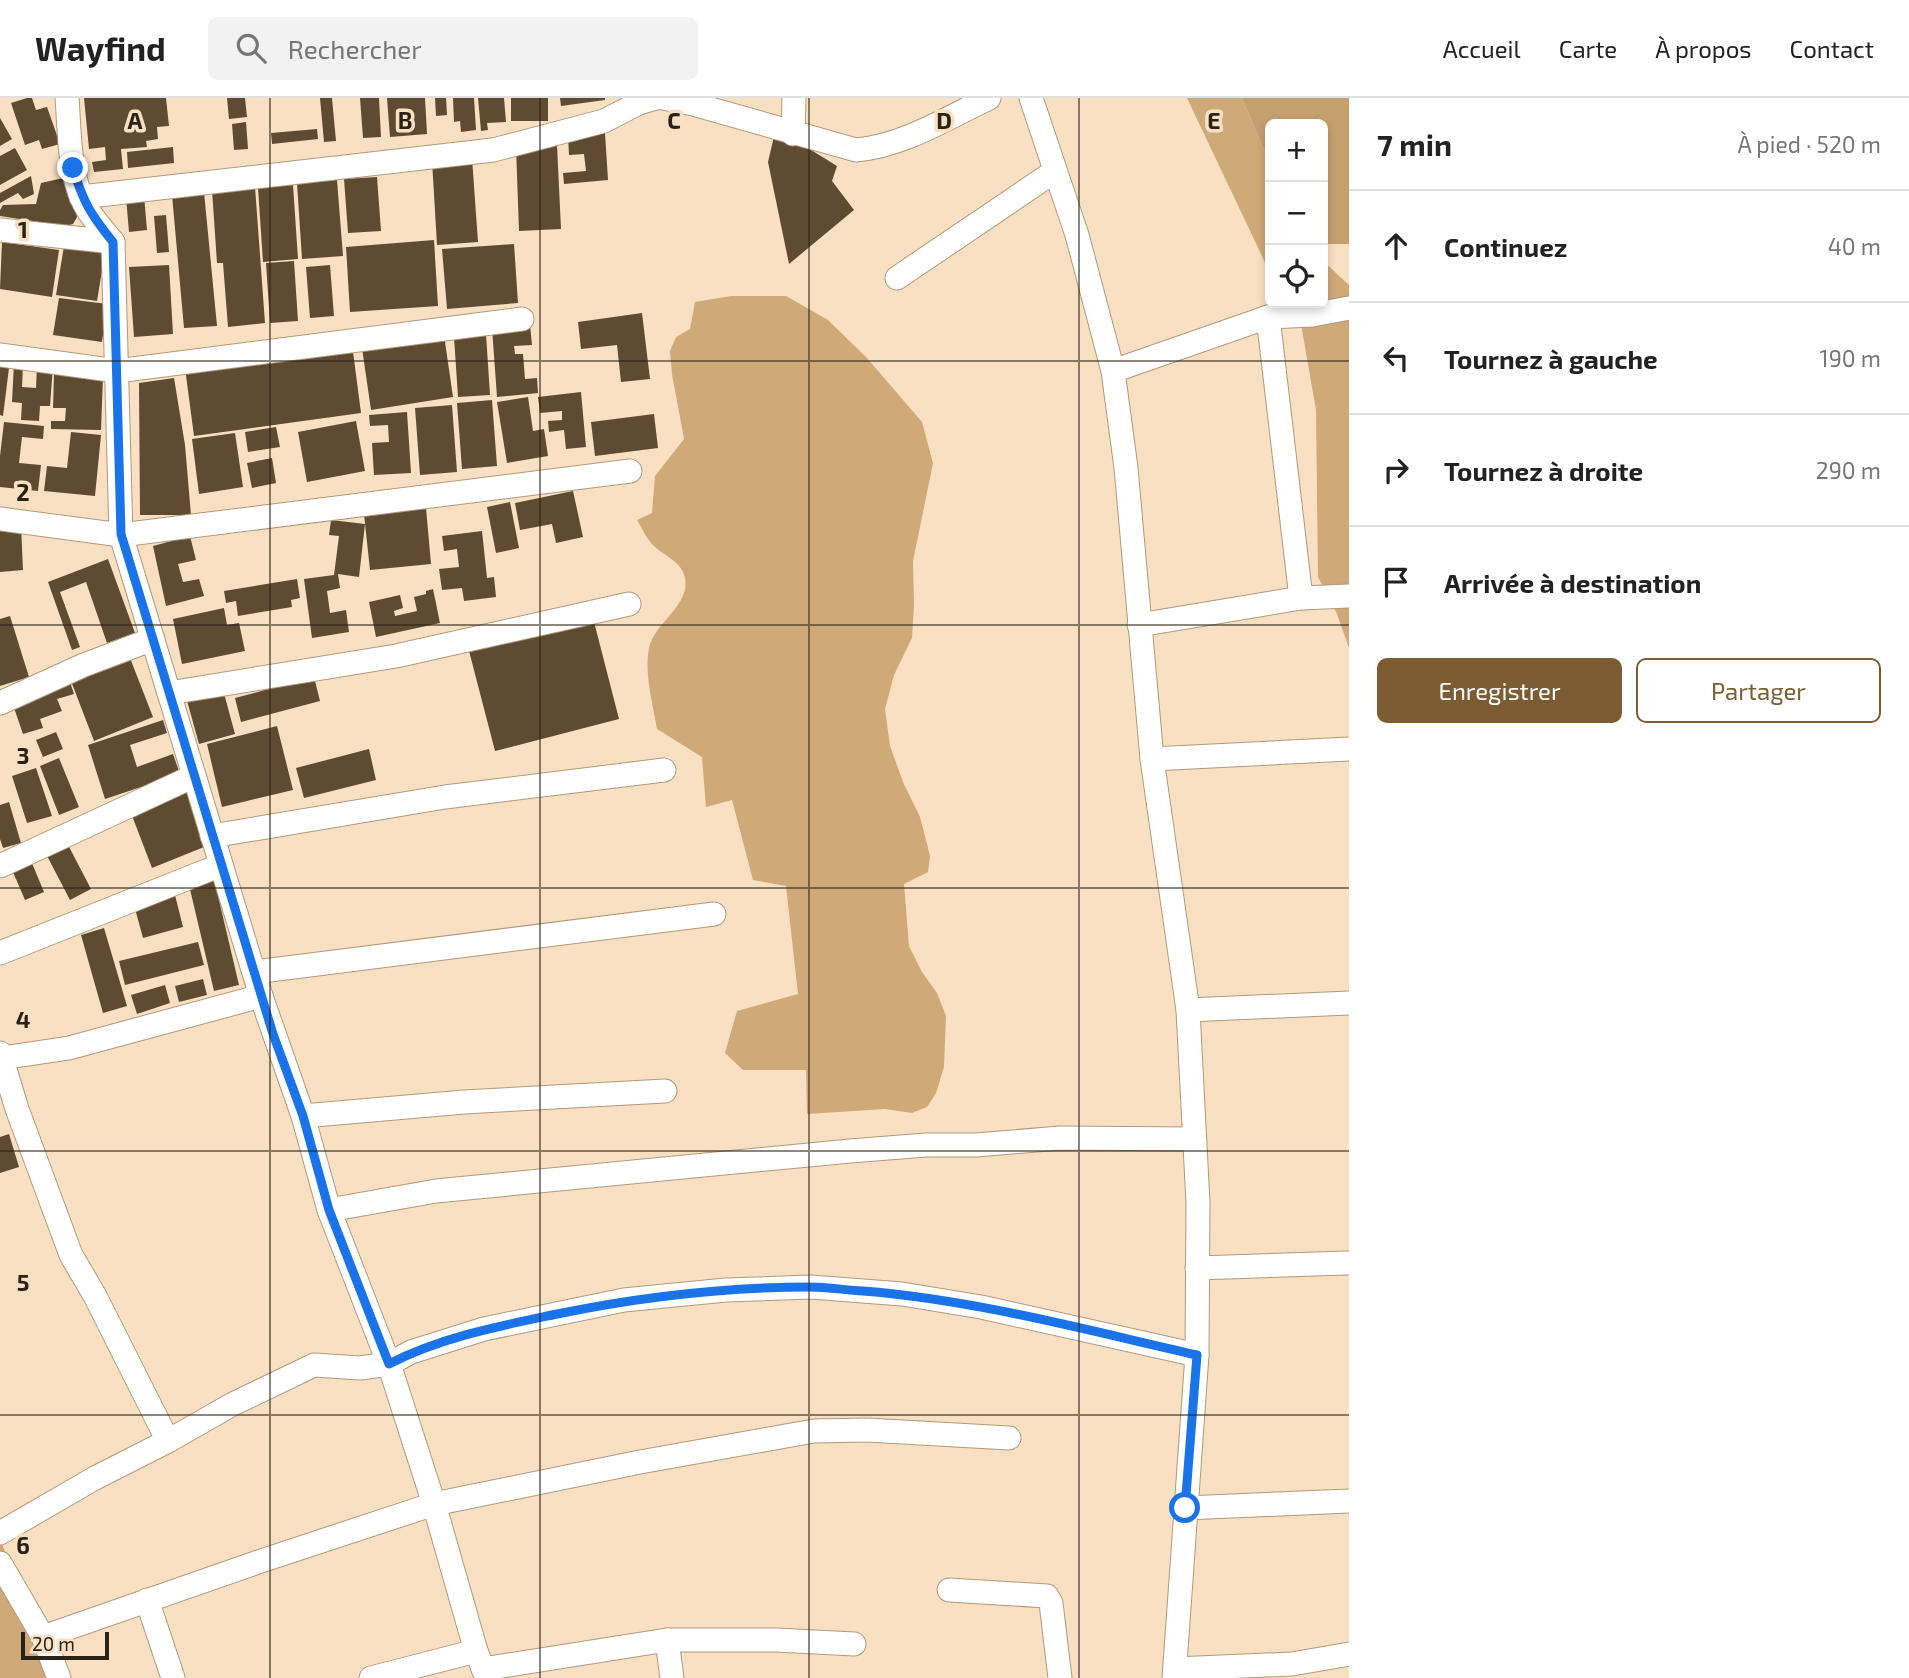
<!DOCTYPE html>
<html lang="fr">
<head>
<meta charset="utf-8">
<style>
	body { margin:0; font-family:"Exo 2",sans-serif; background:#f2f2f2; color:#222 }
	.controls { position:absolute; right:21px; top:21px; display:grid; overflow:hidden; border-radius:10px; box-shadow:0 4px 10px #0003 }
	.controls button { width:63px; height:63px; display:grid; place-items:center; padding:0; border:0; border-bottom:2px solid #e0e0e0; background:#fff; color:#222; font:35px sans-serif }
	.scale { position:absolute; left:21px; bottom:18px; width:88px; box-sizing:border-box; padding-left:7px; border:4px solid #2b2216; border-top:0; font-size:19px; line-height:24px; white-space:nowrap; color:#2b2216; -webkit-text-stroke:5px #f9e0c2; paint-order:stroke }
	.stop { position:absolute; width:21px; height:21px; margin:-16px; border:5px solid #1a73e8; border-radius:50%; background:#fff }
	.stop.end { background:#1a73e8; border-color:#fff; box-shadow:0 2px 7px #0008 }
	.list { margin:0; padding:0; list-style:none }
	h2 { display:flex; justify-content:space-between; align-items:center; height:91px; margin:0; padding:0 28px; font-size:30px }
	h2 small { font-size:23px; font-weight:400; color:#767676 }
	.list li { display:grid; grid-template-columns:46px 1fr auto; gap:21px; align-items:center; box-sizing:border-box; height:112px; padding:0 28px; border-top:2px solid #e0e0e0 }
	.list b { display:block; font-size:26px; white-space:nowrap }
	.list em { font-size:23px; font-style:normal; color:#767676 }
	.actions { display:flex; gap:14px; padding:21px 28px }
	.actions a { flex:1; padding:16px 0; border:2px solid #7c5c32; border-radius:10px; text-align:center; font-size:24px; color:#7c5c32 }
	.actions .main { background:#7c5c32; color:#fff }
	.icon { flex:none; width:38px; height:38px; fill:none; stroke:currentColor; stroke-width:2; stroke-linecap:round; stroke-linejoin:round }
	.map { position:relative; flex:none; width:1349px; height:1580px; overflow:hidden }
	header { display:flex; align-items:center; gap:42px; box-sizing:border-box; height:98px; padding:0 35px; background:#fff; border-bottom:2px solid #e0e0e0 }
	header strong { font-size:33px }
	nav { display:flex; gap:38px; margin-inline-start:auto; font-size:24px }
	.search { width:490px; height:63px; background:#f2f2f2; display:flex; align-items:center; gap:18px; box-sizing:border-box; padding:0 24px; border-radius:10px; color:#767676; font-size:26px }
	main { display:flex }
	aside { flex:1; background:#fff }
	.map>svg:first-child { display:block }
</style>
</head>
<body>
<header>
<strong>Wayfind</strong>
<div class="search"><svg class="icon" aria-label="search" viewBox="0 0 24 24"><circle cx="10" cy="10" r="6"/><path d="M15 15l6 6"/></svg>Rechercher</div>
<nav><a>Accueil</a><a>Carte</a><a>À propos</a><a>Contact</a></nav>
</header>
<main>
<div class="map">
<svg width="1349" height="1580" viewBox="0 0 1349 1580">
	<rect width="100%" height="100%" fill="#f9e0c2"/>
	<g fill="#d0a978">
		<polygon points="1187,0 1242,0 1270,66 1270,175"/>
		<polygon points="1323,163 1349,187 1349,550 1337,516 1318,479 1316,312 1298,209 1295,205 1323,205"/>
		<path d="M731,198H786L828,222L866,259L922,324L933,365L913,463L914,508L912,540L894,577L885,611L890,648L903,684L920,719L930,758L928,774L904,786L909,848L922,874L937,895L946,918L944,969L936,995L927,1009L912,1015L885,1011L807,1016L806,972H743L725,955L737,913L798,896L786,788L753,782L732,702L706,709L702,659L657,631C653,606 644,576 649,550C655,522 696,505 683,474C678,463 664,457 655,449C647,442 642,430 637,422L652,415L655,378L684,341L672,276L670,253L676,239L690,231L695,204Z"/>
		<polygon points="0,1439 8,1463 69,1580 0,1580"/>
	</g>
	<polygon fill="#c69f6e" points="1242,0 1349,0 1349,146 1323,146 1323,26 1270,26 1270,66"/>
	<g fill="#5f4b31">
		<polygon points="27,0 32,0 36,12 47,9 60,46 42,51 39,42 25,47 11,5"/>
		<polygon points="84,0 166,0 169,28 157,29 158,41 146,43 147,49 121,51 123,71 94,74 92,64 106,62 105,49 89,51"/>
		<polygon points="227,0 245,0 247,19 229,21"/>
		<polygon points="320,0 332,0 336,43 324,44"/>
		<polygon points="360,0 379,0 381,39 363,40"/>
		<polygon points="387,0 425,0 427,36 390,39"/>
		<polygon points="435,0 446,0 447,17 436,18"/>
		<polygon points="453,0 474,0 476,32 461,34 460,23 454,24"/>
		<polygon points="478,0 504,0 506,24 487,25 488,32 481,33"/>
		<rect x="511" y="0" width="37" height="23"/>
		<polygon points="560,0 605,0 605,2 561,8"/>
		<polygon points="0,20 12,41 0,48"/>
		<polygon points="246,24 248,51 234,52 232,26"/>
		<polygon points="317,31 318,41 272,46 271,35"/>
		<polygon points="775,34 803,47 837,68 832,83 854,112 789,166 768,64"/>
		<polygon points="605,35 608,82 564,86 563,75 586,73 584,56 569,57 568,37"/>
		<polygon points="557,47 561,131 519,133 516,49"/>
		<polygon points="173,49 174,65 128,70 127,54"/>
		<polygon points="15,50 27,72 0,87 0,58"/>
		<polygon points="472,60 478,144 437,147 432,63"/>
		<polygon points="31,78 34,96 23,101 18,95 0,105 0,95"/>
		<polygon points="72,78 77,119 73,126 65,128 0,118 0,112 3,107 36,106 41,85"/>
		<polygon points="377,79 381,133 348,135 344,81"/>
		<polygon points="337,82 343,158 302,161 297,85"/>
		<polygon points="293,87 298,161 263,164 258,90"/>
		<polygon points="255,89 265,225 228,229 223,165 217,165 212,92"/>
		<polygon points="204,94 217,228 184,230 172,97"/>
		<polygon points="144,97 147,132 129,134 126,99"/>
		<polygon points="166,117 169,154 157,155 154,118"/>
		<polygon points="434,142 438,208 350,214 346,149"/>
		<polygon points="2,144 59,152 52,199 0,191"/>
		<polygon points="514,146 518,205 447,211 442,151"/>
		<polygon points="64,148 105,154 97,203 56,197"/>
		<polygon points="294,163 298,223 270,225 266,165"/>
		<polygon points="169,167 173,236 134,239 129,169"/>
		<polygon points="330,167 334,218 310,220 306,169"/>
		<polygon points="59,200 107,206 102,244 53,237"/>
		<polygon points="642,215 650,281 621,284 617,247 581,251 578,224"/>
		<polygon points="530,227 532,247 514,248 515,256 523,256 525,281 537,280 538,295 497,299 492,230"/>
		<polygon points="486,236 490,297 458,299 454,239"/>
		<polygon points="444,237 453,299 371,312 362,250"/>
		<polygon points="352,246 361,315 194,338 185,270"/>
		<polygon points="0,261 10,262 3,318 0,317"/>
		<polygon points="14,265 23,266 22,289 36,290 37,267 53,268 50,308 40,308 39,323 21,322 22,305 12,304"/>
		<polygon points="54,276 103,278 101,332 51,331 51,323 65,323 66,310 53,310"/>
		<polygon points="174,280 185,347 191,417 140,417 139,285"/>
		<polygon points="581,294 586,349 566,351 564,332 549,334 548,323 562,322 562,313 540,315 538,299"/>
		<polygon points="528,299 533,333 544,331 548,358 507,365 497,304"/>
		<polygon points="492,302 497,368 462,371 457,305"/>
		<polygon points="452,307 457,374 420,377 415,310"/>
		<polygon points="407,314 411,375 374,377 372,345 389,344 388,327 370,328 369,317"/>
		<polygon points="654,316 658,350 595,358 591,324"/>
		<polygon points="356,323 365,373 307,384 298,334"/>
		<polygon points="4,324 44,328 43,341 22,339 19,365 41,367 38,393 0,389 0,358"/>
		<polygon points="276,329 280,349 248,354 245,334"/>
		<polygon points="71,334 101,337 95,398 44,393 47,368 67,370"/>
		<polygon points="235,335 243,389 199,396 192,341"/>
		<polygon points="272,360 276,385 252,390 247,365"/>
		<polygon points="573,393 583,439 556,445 552,426 520,432 515,405"/>
		<polygon points="510,404 519,450 496,455 487,409"/>
		<polygon points="426,410 431,466 370,472 364,416"/>
		<polygon points="331,422 365,426 359,479 338,476 340,490 327,493 330,515 346,512 349,534 312,540 304,481 334,477 339,438 329,437"/>
		<polygon points="21,427 23,472 0,474 0,429"/>
		<polygon points="482,433 487,480 494,479 496,499 464,503 462,490 442,492 439,471 459,469 457,451 444,453 442,438"/>
		<polygon points="190,438 196,462 178,466 183,484 199,481 204,498 166,508 153,448"/>
		<polygon points="108,461 135,535 107,545 86,484 60,494 80,549 72,552 48,484"/>
		<polygon points="297,481 300,500 291,502 292,509 238,518 236,503 226,505 224,493"/>
		<polygon points="433,491 440,525 376,539 369,504 400,497 403,510 394,513 395,518 417,513 414,499 426,496 426,493"/>
		<polygon points="224,510 227,527 239,525 245,553 182,566 173,521"/>
		<polygon points="592,516 619,621 495,653 468,549"/>
		<polygon points="10,518 29,579 0,588 0,521"/>
		<polygon points="130,560 153,619 94,643 71,583"/>
		<polygon points="314,579 320,603 241,624 235,600"/>
		<polygon points="70,584 74,596 57,601 62,613 40,621 43,630 23,636 12,604"/>
		<polygon points="222,588 235,636 199,646 186,599"/>
		<polygon points="163,622 167,635 130,647 137,669 173,656 180,676 105,701 88,647"/>
		<polygon points="277,628 293,692 222,709 207,646"/>
		<polygon points="56,634 63,651 43,659 36,642"/>
		<polygon points="369,651 376,682 304,700 296,670"/>
		<polygon points="59,660 79,709 59,717 40,668"/>
		<polygon points="36,670 52,718 27,725 12,678"/>
		<polygon points="188,693 209,747 152,770 131,715"/>
		<polygon points="9,704 21,745 3,750 0,741 0,707"/>
		<polygon points="66,743 91,791 70,802 45,754"/>
		<polygon points="29,758 44,794 25,802 10,767"/>
		<polygon points="214,781 239,887 214,893 189,787"/>
		<polygon points="175,797 183,829 143,840 134,807"/>
		<polygon points="104,830 127,908 103,915 81,837"/>
		<polygon points="198,844 204,867 125,887 119,863"/>
		<polygon points="203,881 207,897 179,904 175,888"/>
		<polygon points="165,887 170,905 137,916 131,897"/>
		<polygon points="9,1036 19,1069 0,1075 0,1039"/>
	</g>
	<g fill="none" stroke-linecap="round" stroke-linejoin="round">
		<defs>
			<g id="street">
				<path d="M67,0C70,37 68,81 89,114C96,124 105,134 113,144L121,437L261,898L303,1018L329,1112L389,1266L434,1406L476,1553L487,1580"/>
				<path d="M663,0L693,6L856,52C903,48 947,20 989,0"/>
				<polyline points="1031,0 1077,137 1113,273 1126,370 1152,661 1188,912 1198,1105 1197,1257 1174,1580"/>
				<polyline points="793,36 794,0"/>
				<polyline points="81,99 493,52 604,23 639,5 656,0"/>
				<polyline points="0,132 113,144"/>
				<polyline points="897,180 1055,73"/>
				<polyline points="1268,219 1301,500"/>
				<polyline points="0,257 117,273 522,221"/>
				<polyline points="1113,273 1268,219 1312,217 1349,210"/>
				<polyline points="0,421 121,437 630,373"/>
				<polyline points="1139,527 1301,500 1349,498"/>
				<polyline points="169,595 396,558 629,506"/>
				<polyline points="0,605 84,567 153,541"/>
				<polyline points="1152,661 1349,651"/>
				<polyline points="212,738 445,699 664,672"/>
				<polyline points="0,768 194,678"/>
				<polyline points="0,855 221,767"/>
				<polyline points="254,874 714,816"/>
				<polyline points="1188,912 1349,905"/>
				<polyline points="0,955 17,1011 71,1157 95,1198 168,1343"/>
				<polyline points="2,960 69,950 261,898"/>
				<polyline points="303,1018 464,1004 665,993"/>
				<polyline points="329,1112 436,1093 850,1053 926,1047 976,1047 1060,1040 1194,1041"/>
				<polyline points="1197,1170 1346,1165"/>
				<polyline points="1185,1410 1349,1403"/>
				<polyline points="0,1435 95,1380 168,1343 233,1306 314,1267 360,1270 389,1266 411,1254 484,1231 624,1202 726,1192 811,1189 902,1196 981,1209 1197,1257"/>
				<polyline points="0,1465 43,1539 59,1580"/>
				<polyline points="949,1492 1047,1498 1051,1505 1060,1580"/>
				<polyline points="147,1502 173,1580"/>
				<polyline points="43,1539 258,1464 434,1406 640,1364 814,1333 867,1332 1009,1340"/>
				<polyline points="667,1542 776,1542 854,1546"/>
				<polyline points="483,1571 667,1542 672,1580"/>
				<polyline points="1175,1571 1292,1566 1349,1556"/>
				<polyline points="371,1580 476,1553"/>
			</g>
		</defs>
		<use href="#street" stroke="#b0997c" stroke-width="25"/>
		<use href="#street" stroke="#fff" stroke-width="23"/>
	</g>
	<g fill="none" stroke-linecap="round" stroke-linejoin="round">
		<path stroke="#1a73e8" stroke-width="9" d="M73,70C83,104 91,117 113,144L121,436L273,936L303,1018L329,1112L389,1266C441,1239 500,1228 557,1216C640,1199 725,1189 810,1189C827,1189 845,1192 863,1193C976,1202 1086,1232 1197,1257L1185,1410"/>
	</g>
	<path fill="none" stroke="#2b2216" stroke-width="2" stroke-opacity="0.55" d="M270,0V1580M540,0V1580M809,0V1580M1079,0V1580M0,263H1349M0,527H1349M0,790H1349M0,1053H1349M0,1317H1349"/>
	<g font-size="23" text-anchor="middle" font-weight="bold" fill="#2b2216" stroke="#f9e0c2" stroke-width="7" stroke-linejoin="round" paint-order="stroke">
		<text x="135" y="31">A</text>
		<text x="405" y="31">B</text>
		<text x="674" y="31">C</text>
		<text x="944" y="31">D</text>
		<text x="1214" y="31">E</text>
		<text x="23" y="140">1</text>
		<text x="23" y="403">2</text>
		<text x="23" y="666">3</text>
		<text x="23" y="930">4</text>
		<text x="23" y="1193">5</text>
		<text x="23" y="1456">6</text>
	</g>
</svg>
<div class="controls">
<button>+</button>
<button>−</button>
<button><svg class="icon" aria-label="locate" viewBox="0 0 24 24"><circle cx="12" cy="12" r="6"/><path d="M12 2v4M12 18v4M2 12h4M18 12h4"/></svg></button>
</div>
<div class="scale">20 m</div>
<div class="stop" style="left:1185px;top:1410px"></div>
<div class="stop end" style="left:73px;top:70px"></div>
</div>
<aside>
<h2>7 min<small>À pied · 520 m</small></h2>
<ul class="list">
<li><svg class="icon" aria-label="ahead" viewBox="0 0 24 24"><path d="M12 20V5M6 11l6-6 6 6"/></svg><div><b>Continuez</b></div><em>40 m</em></li>
<li><svg class="icon" aria-label="left" viewBox="0 0 24 24"><path d="M17 20v-9H6M10 6l-5 5 5 5"/></svg><div><b>Tournez à gauche</b></div><em>190 m</em></li>
<li><svg class="icon" aria-label="right" viewBox="0 0 24 24"><path d="M7 20v-9h11M14 6l5 5-5 5"/></svg><div><b>Tournez à droite</b></div><em>290 m</em></li>
<li><svg class="icon" aria-label="arrive" viewBox="0 0 24 24"><path d="M6 21V4h12l-3 4 3 4H6"/></svg><div><b>Arrivée à destination</b></div></li>
</ul>
<div class="actions"><a class="main">Enregistrer</a><a>Partager</a></div>
</aside>
</main>
</body>
</html>
